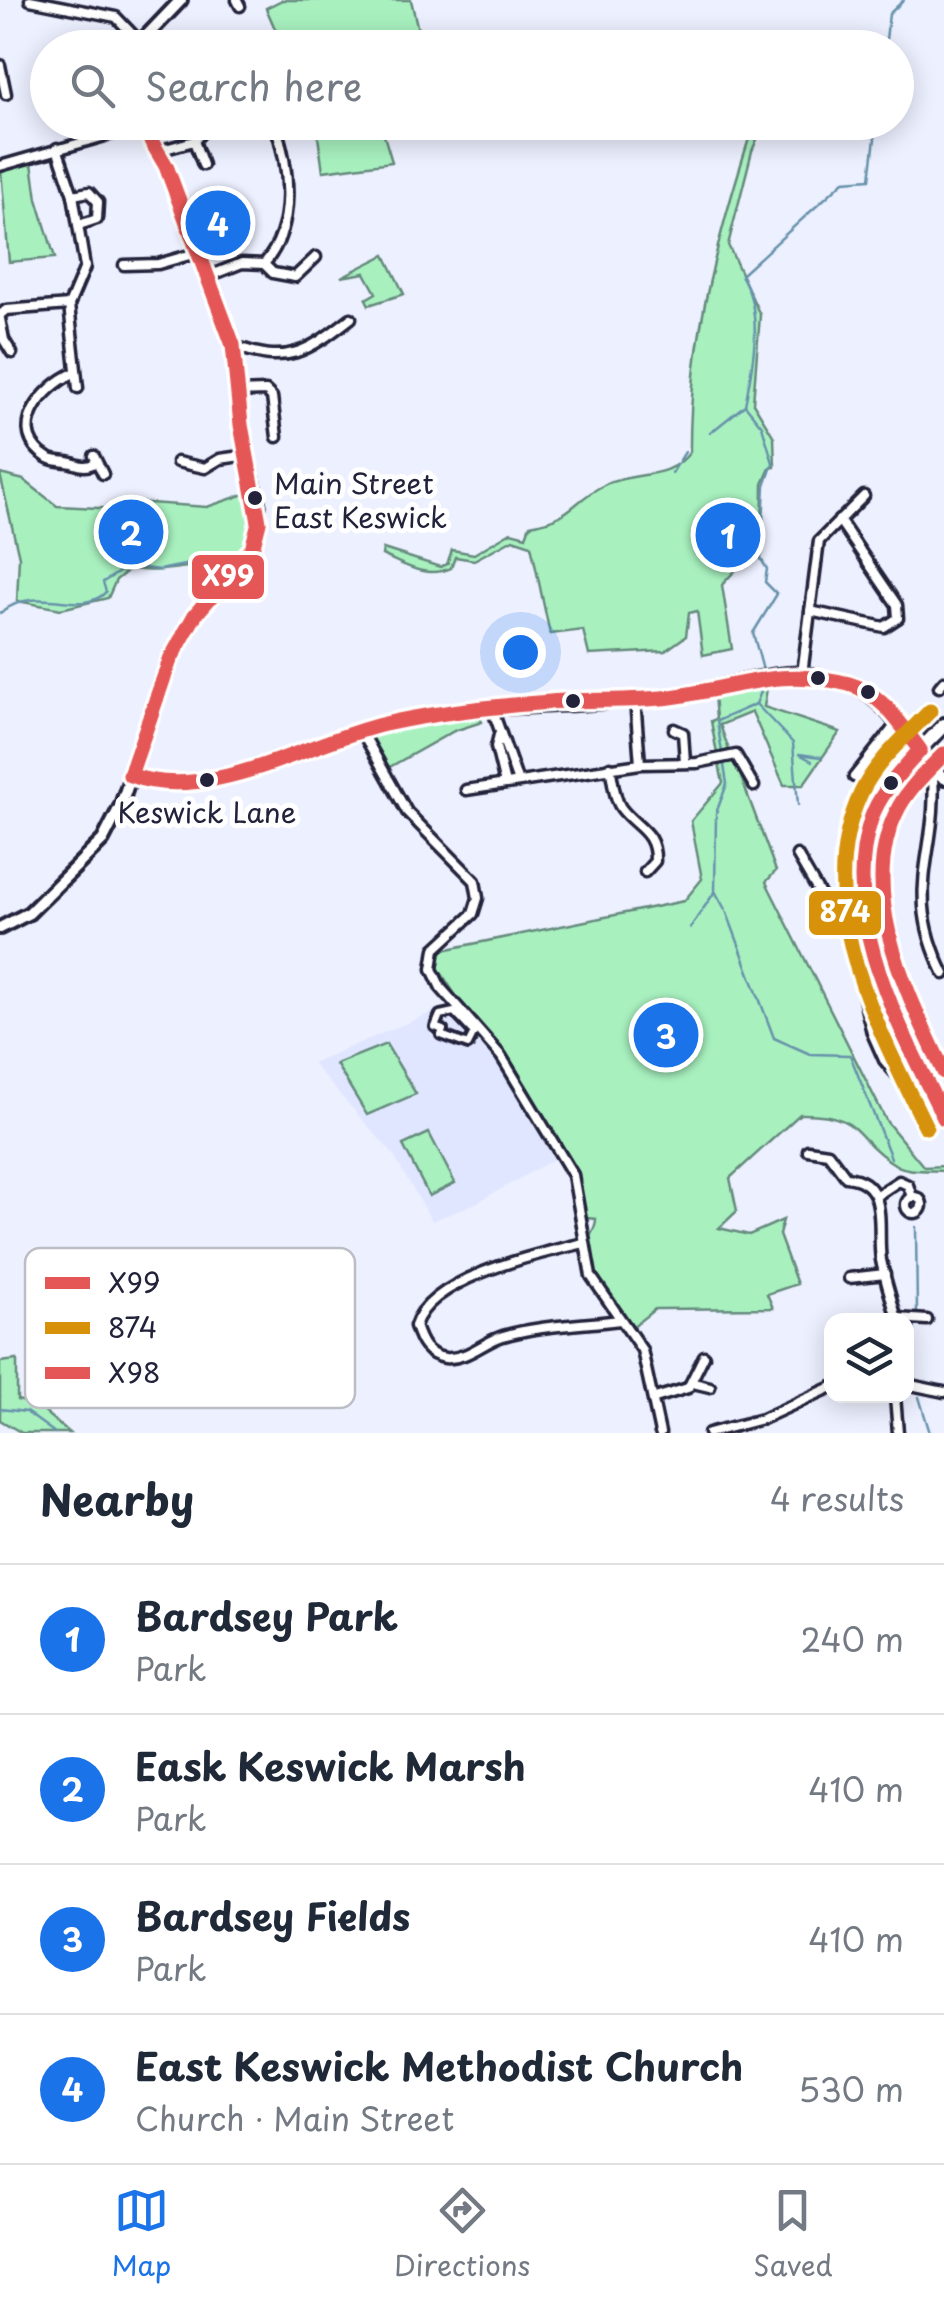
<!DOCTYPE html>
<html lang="en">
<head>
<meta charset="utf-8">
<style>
	body { margin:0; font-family:"Playpen Sans",sans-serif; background:#f2f2f3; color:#1f2937 }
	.controls { position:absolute; right:30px; bottom:30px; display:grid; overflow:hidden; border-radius:20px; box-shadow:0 5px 25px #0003 }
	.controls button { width:90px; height:90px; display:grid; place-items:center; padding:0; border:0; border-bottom:2px solid #e0e1e3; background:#fff; color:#1f2937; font:50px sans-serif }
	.you { position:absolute; left:520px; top:652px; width:35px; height:35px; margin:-25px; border:8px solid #fff; border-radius:50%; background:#1a73e8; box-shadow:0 0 0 15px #1a73e833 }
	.badge { display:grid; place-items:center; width:65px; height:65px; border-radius:50%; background:#1a73e8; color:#fff; font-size:32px; font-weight:700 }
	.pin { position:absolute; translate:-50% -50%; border:5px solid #fff; box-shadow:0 2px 10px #0006 }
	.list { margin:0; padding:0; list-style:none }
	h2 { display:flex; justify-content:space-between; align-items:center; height:130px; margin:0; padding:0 40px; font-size:42px }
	h2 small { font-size:32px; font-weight:400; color:#747a83 }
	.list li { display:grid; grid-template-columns:65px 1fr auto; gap:30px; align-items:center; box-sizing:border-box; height:150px; padding:0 40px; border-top:2px solid #e0e1e3 }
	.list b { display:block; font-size:38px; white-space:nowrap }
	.list p { margin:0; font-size:32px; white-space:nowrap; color:#747a83 }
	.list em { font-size:32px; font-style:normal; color:#747a83 }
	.icon { flex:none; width:55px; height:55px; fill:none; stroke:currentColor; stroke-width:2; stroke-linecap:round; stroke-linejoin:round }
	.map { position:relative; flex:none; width:944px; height:1433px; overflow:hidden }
	.search { position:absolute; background:#fff; box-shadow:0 5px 25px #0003; left:30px; right:30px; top:30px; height:110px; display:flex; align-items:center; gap:25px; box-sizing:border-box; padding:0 35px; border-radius:55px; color:#747a83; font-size:38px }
	.sheet { height:730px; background:#fff }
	nav { display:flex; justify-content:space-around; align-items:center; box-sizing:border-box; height:140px; border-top:2px solid #e0e1e3; background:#fff; font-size:28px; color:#747a83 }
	nav a { display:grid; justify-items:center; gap:5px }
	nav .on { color:#1a73e8 }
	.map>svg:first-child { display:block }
</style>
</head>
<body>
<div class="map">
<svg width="944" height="1433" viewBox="0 0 944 1433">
	<rect width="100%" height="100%" fill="#edf0ff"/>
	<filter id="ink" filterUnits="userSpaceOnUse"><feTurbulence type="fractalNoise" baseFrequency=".01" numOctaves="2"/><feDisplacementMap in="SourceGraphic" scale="20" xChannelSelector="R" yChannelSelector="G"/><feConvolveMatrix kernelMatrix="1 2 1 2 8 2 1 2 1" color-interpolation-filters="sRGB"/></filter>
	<g filter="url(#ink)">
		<polygon fill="#e0e6ff" points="447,1006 503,1066 556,1158 476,1203 432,1221 392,1153 312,1063"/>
		<g fill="#a8f1bf" stroke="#658a7d" stroke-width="2.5">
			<polygon points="282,0 411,0 422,47 283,47 266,8"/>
			<polygon points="316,123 411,123 383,132 392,162 323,171"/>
			<path d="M754,123H764L752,151L728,245L760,315L753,403L774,437L775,467L770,468L763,484L762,541L722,585L732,649L703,655L697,611L689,613L686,636L665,651L589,655L583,630L550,634L531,545L513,539L474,560L455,557L451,568C426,579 405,565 382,555L383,549L440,567L447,564L452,550L474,554L511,532L526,536L530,525C573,518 572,501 604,485C632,471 669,481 690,452C689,340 720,228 754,123Z"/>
			<polygon points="32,163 37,199 55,258 9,262 1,170"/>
			<polygon points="385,255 404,294 369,305 366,299 376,293 365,273 341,277"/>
			<path d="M0,474L24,480L57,506L120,509L135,502L207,507L245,494C269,517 247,553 225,571C196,558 162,577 131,568L116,580L108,598L61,609L17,601L19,557Z"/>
			<polygon points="768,682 764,707 840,732 803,785 784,785 752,712 720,725 729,750 717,754 711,721 716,719 714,694"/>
			<polygon points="479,715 482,722 454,731 386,769 371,741 373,731 386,728"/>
			<path d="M735,761L776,871L766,882L887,1122L924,1167L944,1166V1171C930,1170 907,1172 896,1165C851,1138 864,1113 800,1114L730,1178L737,1211L719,1228L749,1235L783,1220L779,1235L797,1284L767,1294L773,1308L655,1309L632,1327C615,1305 583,1272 588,1241C590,1232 596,1229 596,1219L586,1218L576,1170L565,1151L515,1067L461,1004L435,963L437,954L443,950L684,901L702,879L691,821L723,783L719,764Z"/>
			<polygon points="857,891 869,966 891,1027 884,1039 876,1033 849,919 842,908 851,892"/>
			<polygon points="386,1044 416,1094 367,1115 336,1064"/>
			<polygon points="429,1133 455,1183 429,1196 403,1145"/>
			<polygon points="17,1360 17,1400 35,1404 69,1433 22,1433 0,1420 0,1362"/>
		</g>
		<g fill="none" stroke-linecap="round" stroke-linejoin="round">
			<g stroke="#6792ab" stroke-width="2.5">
				<polyline points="885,48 889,14 904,0"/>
				<polyline points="745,405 762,426 773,463 765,486 761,559 767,569 765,582 777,594 753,633 764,674"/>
				<path d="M710,433L745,405C753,365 764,311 741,275L844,181L870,179L877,122"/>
				<polyline points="672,473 685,452"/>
				<path d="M0,613C42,581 78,619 106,592L103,582L129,566L159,570L195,563L226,570"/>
				<polyline points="765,682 756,704 717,721 727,784 716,813 715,891 727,913 774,1038 810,1054 850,1055 891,1158"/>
				<polyline points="756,704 793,743 798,805"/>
				<polyline points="799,754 821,757"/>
				<polyline points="801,755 812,761"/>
				<polyline points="690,928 714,893"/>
				<polyline points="915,1381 909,1362 917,1313 916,1227"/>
				<polyline points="919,1397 930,1433"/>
				<polyline points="0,1409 26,1412 55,1433"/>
			</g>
			<defs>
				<polygon id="pedestrian" points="454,1012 474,1033 468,1045 441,1035 443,1030 435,1027 440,1015"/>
				<g id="minor">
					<polyline points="30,0 116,17 138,40"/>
					<polyline points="237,0 240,6"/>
					<polyline points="0,65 6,94"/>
					<polyline points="194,141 203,165"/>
					<polyline points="57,148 73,195 85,267 69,305 78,388"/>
					<polyline points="158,151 194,141 211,122"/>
					<polyline points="0,166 119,132 134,122"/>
					<polyline points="73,195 89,192 98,202 97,219 79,225"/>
					<polyline points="264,264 273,273 295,277 316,257"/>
					<polyline points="124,265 158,264 200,252"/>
					<path d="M209,276L242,263L264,264C297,226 290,167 274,122"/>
					<polyline points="0,315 6,310 69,305"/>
					<polyline points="0,319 4,340 12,353"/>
					<path d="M233,345C288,367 308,351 351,318"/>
					<path d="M74,373C44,386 4,431 48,458C55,462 65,461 72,463C82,466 85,468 95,463"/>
					<polyline points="236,392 266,391 272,397 277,437"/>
					<polyline points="94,456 103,474"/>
					<polyline points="177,462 205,468 220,459 248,455"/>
					<polyline points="810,611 884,627 898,618 897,605 839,520"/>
					<polyline points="802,674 819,541 864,496"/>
					<polyline points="939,687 944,681"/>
					<polyline points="493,711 518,782"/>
					<polyline points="674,729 683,733 685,762"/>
					<polyline points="361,730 407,812 475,881 478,898 473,914 435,949 432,969 441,988 501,1056 573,1175 591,1276 642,1350 660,1433"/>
					<polyline points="499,735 496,747 505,784"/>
					<polyline points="640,764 697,763 736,755 754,786"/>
					<path d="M610,767C613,780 614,798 621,808C636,828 656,831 655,861L645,872"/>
					<path d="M932,767C942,852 900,885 944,974"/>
					<polyline points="854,777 898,722"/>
					<polyline points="466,790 640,764 635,699"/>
					<polyline points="797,855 825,903 846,922 872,1033 884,1060 908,1088 928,1126"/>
					<polyline points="881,1047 905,1037"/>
					<path d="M808,1150L828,1153L846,1177C891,1181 876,1229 881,1260C885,1280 892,1300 897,1320"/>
					<polyline points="876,1196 899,1181 908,1185 912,1197"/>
					<circle cx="914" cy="1205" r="8"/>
					<path d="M584,1243C538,1254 430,1277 415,1326C420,1342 426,1355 445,1358C467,1360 483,1342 503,1336C539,1325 582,1325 620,1320"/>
					<polyline points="849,1278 885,1274"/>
					<polyline points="897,1318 927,1320"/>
					<polyline points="693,1383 710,1387"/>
					<polyline points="906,1384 944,1392"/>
					<polyline points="895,1396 898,1433"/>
					<polyline points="655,1398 688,1388 704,1356"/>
					<polyline points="709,1433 762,1419 832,1387"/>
				</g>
				<g id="tertiary">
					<polyline points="135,48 181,0"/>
					<path d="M130,775C203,808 308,742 379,725C473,703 572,708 667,697C708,692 747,677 787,674C807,673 836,678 854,687C897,706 908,752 944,778"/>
					<polyline points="0,928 29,913 103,840 121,805 170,660 195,615 247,556 258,532 259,507 241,425 233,345 166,166 140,122"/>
				</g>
				<path id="primary" d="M944,725C922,748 896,772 880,800C826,892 904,1033 944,1118"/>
			</defs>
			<use href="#pedestrian" stroke="#22223b" stroke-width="14"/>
			<use href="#minor" stroke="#22223b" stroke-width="15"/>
			<use href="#tertiary" stroke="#22223b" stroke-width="18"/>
			<use href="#primary" stroke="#22223b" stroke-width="20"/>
			<use href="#pedestrian" stroke="#fff" stroke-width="6"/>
			<use href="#minor" stroke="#fff" stroke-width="8"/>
			<use href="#tertiary" stroke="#fff" stroke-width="10"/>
			<use href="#primary" stroke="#fff" stroke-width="12"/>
			<defs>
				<path id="bus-1" d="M140,122L166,166L233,345L241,425L259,522L252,549L195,615L170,660L130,775C209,805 309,741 385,724C437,712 496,706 550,702C590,699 631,702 671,697C736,688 782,666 849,684C882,693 901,725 920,750C902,771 880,792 871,819C838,920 902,1030 944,1118"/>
				<path id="bus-2" d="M926,1127C878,1027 809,904 861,793C876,761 906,736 930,711"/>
				<path id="bus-3" d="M944,754C928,770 910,787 899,807C854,891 908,995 944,1072"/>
			</defs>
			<use href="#bus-1" stroke="#fff" stroke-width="22"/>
			<use href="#bus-2" stroke="#fff" stroke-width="22"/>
			<use href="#bus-3" stroke="#fff" stroke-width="22"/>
			<use href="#bus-1" stroke="#e55757" stroke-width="15"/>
			<use href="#bus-2" stroke="#d79209" stroke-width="15"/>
			<use href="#bus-3" stroke="#e55757" stroke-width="15"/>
		</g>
	</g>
	<g fill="#22223b" stroke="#fff" stroke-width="4">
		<circle cx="255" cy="498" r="9"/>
		<circle cx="818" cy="678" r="9"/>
		<circle cx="868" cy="692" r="9"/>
		<circle cx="573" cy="701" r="9"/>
		<circle cx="207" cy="780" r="9"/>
		<circle cx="891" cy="783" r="9"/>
	</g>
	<g text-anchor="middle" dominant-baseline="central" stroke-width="10" stroke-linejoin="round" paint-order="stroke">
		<g font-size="28" fill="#22223b" stroke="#fff" text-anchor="start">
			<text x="274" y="482">Main Street<tspan x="274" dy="34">East Keswick</tspan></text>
			<text x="207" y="811" text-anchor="middle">Keswick Lane</text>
		</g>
	</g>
	<rect x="25" y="1248" width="330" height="160" rx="15" fill="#fff" stroke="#bdbdc4" stroke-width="2.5"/>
	<rect x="45" y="1277" width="45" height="12" fill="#e55757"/>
	<rect x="45" y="1322" width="45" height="12" fill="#d79209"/>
	<rect x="45" y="1367" width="45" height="12" fill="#e55757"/>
	<g font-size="28" fill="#22223b">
		<text x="108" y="1293">X99</text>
		<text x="108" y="1338">874</text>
		<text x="108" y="1383">X98</text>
	</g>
	<g stroke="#fff" stroke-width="4">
		<rect x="190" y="553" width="76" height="48" rx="10" fill="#e55757"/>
		<rect x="807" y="889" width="76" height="48" rx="10" fill="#d79209"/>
	</g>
	<g font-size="28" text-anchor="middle" font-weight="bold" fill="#fff">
		<text x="228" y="586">X99</text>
		<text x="845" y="922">874</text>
	</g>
</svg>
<div class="controls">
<button><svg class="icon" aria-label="layers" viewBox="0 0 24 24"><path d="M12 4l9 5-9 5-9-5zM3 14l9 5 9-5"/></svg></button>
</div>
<div class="you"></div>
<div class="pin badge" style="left:728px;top:535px">1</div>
<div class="pin badge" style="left:131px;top:532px">2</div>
<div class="pin badge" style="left:666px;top:1035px">3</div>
<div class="pin badge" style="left:218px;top:223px">4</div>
<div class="search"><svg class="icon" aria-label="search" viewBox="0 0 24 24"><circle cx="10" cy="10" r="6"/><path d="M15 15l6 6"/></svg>Search here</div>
</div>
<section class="sheet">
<h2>Nearby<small>4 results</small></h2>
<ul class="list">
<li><span class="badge">1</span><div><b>Bardsey Park</b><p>Park</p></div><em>240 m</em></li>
<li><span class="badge">2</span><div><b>Eask Keswick Marsh</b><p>Park</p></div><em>410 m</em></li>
<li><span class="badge">3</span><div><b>Bardsey Fields</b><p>Park</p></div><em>410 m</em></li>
<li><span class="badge">4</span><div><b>East Keswick Methodist Church</b><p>Church · Main Street</p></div><em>530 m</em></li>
</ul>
</section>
<nav>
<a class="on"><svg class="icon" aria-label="map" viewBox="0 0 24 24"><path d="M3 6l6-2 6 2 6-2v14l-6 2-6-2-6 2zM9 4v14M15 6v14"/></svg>Map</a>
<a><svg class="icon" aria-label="directions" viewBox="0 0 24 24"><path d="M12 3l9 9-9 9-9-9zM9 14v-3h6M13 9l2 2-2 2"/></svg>Directions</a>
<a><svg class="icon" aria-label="saved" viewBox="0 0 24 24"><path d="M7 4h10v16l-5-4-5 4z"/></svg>Saved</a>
</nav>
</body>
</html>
